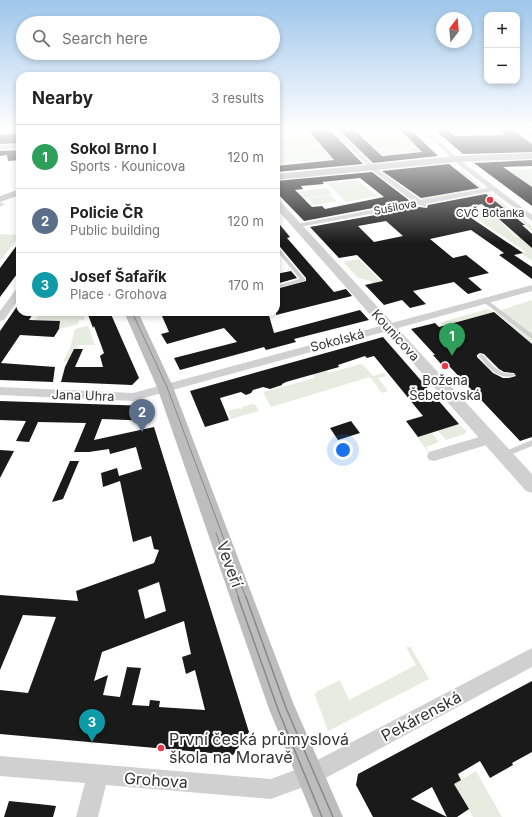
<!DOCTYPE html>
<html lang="en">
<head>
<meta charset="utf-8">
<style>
	body { margin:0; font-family:Inter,sans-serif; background:#f2f2f2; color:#222 }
	.controls { position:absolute; right:12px; top:12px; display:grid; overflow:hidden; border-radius:8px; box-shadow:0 2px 6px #0003 }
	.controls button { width:36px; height:36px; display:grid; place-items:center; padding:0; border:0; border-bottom:1px solid #e0e0e0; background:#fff; color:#222; font:20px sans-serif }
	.compass { position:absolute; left:436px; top:12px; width:36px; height:36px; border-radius:50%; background:#fff; box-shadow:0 2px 6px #0003; rotate:16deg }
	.you { position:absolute; left:343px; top:450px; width:14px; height:14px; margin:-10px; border:3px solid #fff; border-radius:50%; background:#1a73e8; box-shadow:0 0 0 6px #1a73e833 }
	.badge { display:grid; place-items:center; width:26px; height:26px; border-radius:50%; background:#111827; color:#fff; font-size:13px; font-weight:700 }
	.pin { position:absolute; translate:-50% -33px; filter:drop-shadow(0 1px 2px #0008) }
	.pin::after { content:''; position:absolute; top:21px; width:14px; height:12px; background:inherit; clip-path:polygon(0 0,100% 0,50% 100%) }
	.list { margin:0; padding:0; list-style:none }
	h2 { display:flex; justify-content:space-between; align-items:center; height:52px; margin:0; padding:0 16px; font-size:17px }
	h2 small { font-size:13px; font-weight:400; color:#767676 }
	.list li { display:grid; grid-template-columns:26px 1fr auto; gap:12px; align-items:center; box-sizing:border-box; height:64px; padding:0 16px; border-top:1px solid #e0e0e0 }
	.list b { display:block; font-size:15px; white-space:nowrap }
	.list p { margin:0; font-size:13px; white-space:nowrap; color:#767676 }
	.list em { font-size:13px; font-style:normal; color:#767676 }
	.icon { flex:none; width:22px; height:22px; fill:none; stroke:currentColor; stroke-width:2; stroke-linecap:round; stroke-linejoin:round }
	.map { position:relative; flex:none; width:532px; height:817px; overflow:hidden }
	.search { position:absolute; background:#fff; box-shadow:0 2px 6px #0003; left:16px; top:16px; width:264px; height:44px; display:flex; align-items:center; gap:10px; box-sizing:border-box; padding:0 14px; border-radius:22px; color:#767676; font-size:15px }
	.panel { position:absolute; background:#fff; box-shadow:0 2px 6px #0003; left:16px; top:72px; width:264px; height:244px; border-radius:12px }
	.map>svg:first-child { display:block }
</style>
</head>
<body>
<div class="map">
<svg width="532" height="817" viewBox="0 0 532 817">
	<rect width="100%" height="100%" fill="#fff"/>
	<g fill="#e6ecdf">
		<polygon points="372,129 397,129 420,151 382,155 356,130"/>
		<polygon points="313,133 315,136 311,136 328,155 334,159 277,164 276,135"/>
		<polygon points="532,169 532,188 501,170"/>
		<polygon points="462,170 483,188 423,200 419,197 476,186 457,171"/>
		<polygon points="357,180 378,196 346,202 327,183"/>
		<polygon points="326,188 333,194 304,199 297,192"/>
		<polygon points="486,193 492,195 532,226 532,231 523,223 524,222 502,213 492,214 516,237 532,235 532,261 521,253 526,252 467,212 484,209 486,210 503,208 489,196 434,204"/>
		<polygon points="330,195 337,201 314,205 308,199"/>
		<polygon points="0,234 20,235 0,261"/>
		<polygon points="359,259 385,285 377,287 370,281 358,278 343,262"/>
		<polygon points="532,300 532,344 495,312"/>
		<polygon points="487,309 494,312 442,326 439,323"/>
		<polygon points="41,312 81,312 80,313 83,314 85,319 78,321 79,324 59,329 60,321 35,320"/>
		<polygon points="88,326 95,345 78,345 77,348 84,349 74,349 72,354 81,354 77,363 63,362 70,348 75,329"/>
		<polygon points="360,364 363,365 373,376 384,373 386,376 378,378 388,391 382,393 370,377 271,407 263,392 315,378 313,374 326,370 329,373"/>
		<polygon points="252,404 256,405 259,411 231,419 228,411 239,408 239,409 242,409 242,407"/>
		<polygon points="459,424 466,431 465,434 446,440 438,431"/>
		<polygon points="432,433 439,442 426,447 434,460 417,437"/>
		<polygon points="407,646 408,648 410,646 429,679 328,731 315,695 316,692 340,680 349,700 416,665 406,647"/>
		<polygon points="476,771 502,817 473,817 454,784"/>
	</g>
	<g fill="#1a1a1a" fill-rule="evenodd">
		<polygon points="307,129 329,129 363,164 276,172 276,166 334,160"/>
		<polygon points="338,129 353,129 382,156 422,152 399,129 410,129 438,156 373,163"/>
		<polygon points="434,129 446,129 455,136 504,135 498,129 512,129 532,144 532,152 463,154"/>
		<polygon points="20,133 20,143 0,144 0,135"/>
		<polygon points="20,150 20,160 8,161 7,155 0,156 0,151"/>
		<polygon points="532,160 532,166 503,167 532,187 532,206 474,163"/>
		<polygon points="449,164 479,188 421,198 382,171"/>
		<path d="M372,172L410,201L304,221L276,192V181ZM360,178L384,197L325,209L322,206L312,207L295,190L303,189L301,186L324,184L322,182Z"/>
		<path d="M486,194L525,225H522L532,234V248L482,204L458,209L523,253L514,255L532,267V279L499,255L504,253L471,230L430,239L453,258L466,255L489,273L468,278L482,290L468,294L454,282L413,291L426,304L410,308L402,300L384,305L365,285L383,281L357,255L339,258L310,227L419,207L427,208L428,205ZM386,221L403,236L374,242L358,226Z"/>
		<polygon points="276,220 290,237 287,238 334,292 346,289 352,296 276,315 276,289 306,281 306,278 276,242"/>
		<polygon points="20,241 20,270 0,297 0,268"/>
		<polygon points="291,271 297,278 276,284 276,274"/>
		<polygon points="20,302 20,312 34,312 29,320 60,321 59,329 54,337 20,335 1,363 55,367 53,382 0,380 0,331"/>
		<polygon points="360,310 369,320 294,339 296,342 266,350 264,347 180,370 174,358 237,342 224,328 167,344 161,334 169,332 162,316 180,312 268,312 274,333"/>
		<polygon points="87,312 110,312 139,378 132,385 61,382 65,367 74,349 83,349 75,367 103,367 100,356 104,353 94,326 93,328"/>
		<path d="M494,312L532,344V437L520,441L450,367L447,368L443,363L441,364L433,355H435L411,329L435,323L439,327ZM480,353L484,354L499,369L504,372L514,373L516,376L509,378H503L493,373L477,357V355Z"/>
		<polygon points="383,337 459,424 418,437 406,421 423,416 374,356 367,358 365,356 338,365 339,367 286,382 282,384 282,385 270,389 263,387 253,390 251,393 246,395 241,392 220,398 229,420 205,427 190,391"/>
		<path d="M0,401L149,406L152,421L102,419L94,440L154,427L249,732L233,755L0,734V690L28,693L56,617L23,615L0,670V595L78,601L76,591L154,563L159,550L154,549L151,536L133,542L120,481L103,487L101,473L117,468L119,476L142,469L136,447L110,454L109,449L89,452H74L86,423L38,422L29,442L16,441L26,421L0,420ZM159,582L166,611L145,619L138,590ZM184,621L191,654L182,657L186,674L195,670L205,710L159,707L160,701L150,700L149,706L132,705L141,668L127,667L120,697L103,695L108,675L94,681L102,652Z"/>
		<polygon points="351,421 360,433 338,440 330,428"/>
		<polygon points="0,450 14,451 0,478"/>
		<polygon points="70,461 79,461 63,499 52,502"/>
		<path d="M532,681V752L512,763L513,765L490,778L480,761L458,774L461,780L454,784L469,809L457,817H373L356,785L358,774ZM432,787L447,817L411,799Z"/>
		<polygon points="9,801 48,805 56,806 53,817 4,817"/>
	</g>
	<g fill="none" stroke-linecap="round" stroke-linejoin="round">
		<g fill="#d0d0d0" fill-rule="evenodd">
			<polygon points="20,129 20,131 0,134 0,132"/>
			<polygon points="276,246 277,246 305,279 305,281 276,288 276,286 300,279 276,250"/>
			<polygon points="482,299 486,299 532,334 532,339 482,301"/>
			<path d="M481,354L483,355C489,361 495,370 504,373C507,374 511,373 514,374L515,375L514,376C498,380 489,368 479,357L478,356Z"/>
			<polygon points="532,440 532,446 505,457 503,456 502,454 503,452"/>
		</g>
		<g fill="#d0d0d0" fill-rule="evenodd">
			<polygon points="330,129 336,129 377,169 421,200 488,188 457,163 420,129 426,129 461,161 532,215 532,221 492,191 426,204 426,207 419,205 294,228 294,224 297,224 414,202 373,171"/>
			<polygon points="520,129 527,129 532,133 532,138"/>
			<polygon points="20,144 20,148 0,150 0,146"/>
			<polygon points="0,202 5,204 0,207"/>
			<polygon points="532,285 532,291 133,401 0,395 0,387 133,393"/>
			<polygon points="20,287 20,297 4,320 0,321 0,311 17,288"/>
			<polygon points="489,434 493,435 495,439 493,443 434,461 429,460 427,456 429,452"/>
			<polygon points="532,648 532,667 320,781 271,799 106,785 98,817 76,817 85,783 0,776 0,756 271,779 308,765"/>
		</g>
		<polygon fill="#d0d0d0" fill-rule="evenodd" points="276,199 279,200 532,474 532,493 526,491 276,208"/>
		<g fill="#bdbdbd" fill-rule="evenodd">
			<polygon points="532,153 532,159 456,162 276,180 276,174 456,156"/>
			<polygon points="20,189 20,195 0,202 0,196"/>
			<polygon points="124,312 138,312 173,387 294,705 343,817 313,817 269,709 157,387"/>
		</g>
		<g stroke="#888" stroke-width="1">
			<polyline points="132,312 167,387 246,598"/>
			<polyline points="216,533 239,598"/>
		</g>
		<g stroke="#888" stroke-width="1.5">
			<polyline points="238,597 279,712 322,817"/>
			<polyline points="246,597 286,708 333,817"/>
		</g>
	</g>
	<linearGradient id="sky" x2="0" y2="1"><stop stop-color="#9ec6ea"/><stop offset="0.53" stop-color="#fff"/><stop offset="1" stop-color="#fff" stop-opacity="0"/></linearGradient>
	<rect width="532" height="243" fill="url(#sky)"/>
	<g fill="#e63946" stroke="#fff" stroke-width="1.5">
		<circle cx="490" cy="200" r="4"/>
		<circle cx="445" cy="366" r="4"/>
		<circle cx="161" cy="748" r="4"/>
	</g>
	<g text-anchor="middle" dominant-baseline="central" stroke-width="4" stroke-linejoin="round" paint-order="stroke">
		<g font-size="11" fill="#333" stroke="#fff">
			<text transform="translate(395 207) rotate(-11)">Sušilova</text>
		</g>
		<g font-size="11" fill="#333" stroke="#fff">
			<text x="490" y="213">CVČ Botanka</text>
		</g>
		<g font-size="13" fill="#333" stroke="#fff">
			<text transform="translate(396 335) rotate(48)">Kounicova</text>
			<text transform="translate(337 340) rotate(-15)">Sokolská</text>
			<text transform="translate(83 395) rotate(2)">Jana Uhra</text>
		</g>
		<g font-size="13" fill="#333" stroke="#fff">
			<text x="445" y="380">Božena<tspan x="445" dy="15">Šebetovská</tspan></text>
		</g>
		<g font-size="16" fill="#333" stroke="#fff">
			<text transform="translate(230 564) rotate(70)">Veveří</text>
			<text transform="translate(421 716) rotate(-28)">Pekárenská</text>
			<text transform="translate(156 780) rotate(4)">Grohova</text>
		</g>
		<g font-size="16" fill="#333" stroke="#fff" text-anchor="start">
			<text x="169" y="739">První česká průmyslová<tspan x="169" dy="18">škola na Moravě</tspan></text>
		</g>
	</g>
</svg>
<div class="controls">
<button>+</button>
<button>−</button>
</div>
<svg class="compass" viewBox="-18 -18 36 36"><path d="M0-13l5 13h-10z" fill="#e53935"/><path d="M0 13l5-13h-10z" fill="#767676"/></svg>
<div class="you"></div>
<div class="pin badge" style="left:452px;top:356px;background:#2e9e5b">1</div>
<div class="pin badge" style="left:142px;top:432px;background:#5c6f8a">2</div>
<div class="pin badge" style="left:92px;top:742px;background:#0f9aa8">3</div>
<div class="search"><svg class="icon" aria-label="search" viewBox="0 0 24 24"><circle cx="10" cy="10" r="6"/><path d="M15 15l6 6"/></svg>Search here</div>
<section class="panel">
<h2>Nearby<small>3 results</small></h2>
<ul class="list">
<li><span class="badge" style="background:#2e9e5b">1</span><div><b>Sokol Brno I</b><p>Sports · Kounicova</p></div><em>120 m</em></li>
<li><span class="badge" style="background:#5c6f8a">2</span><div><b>Policie ČR</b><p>Public building</p></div><em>120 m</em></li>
<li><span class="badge" style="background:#0f9aa8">3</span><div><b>Josef Šafařík</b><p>Place · Grohova</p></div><em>170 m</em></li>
</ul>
</section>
</div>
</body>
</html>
